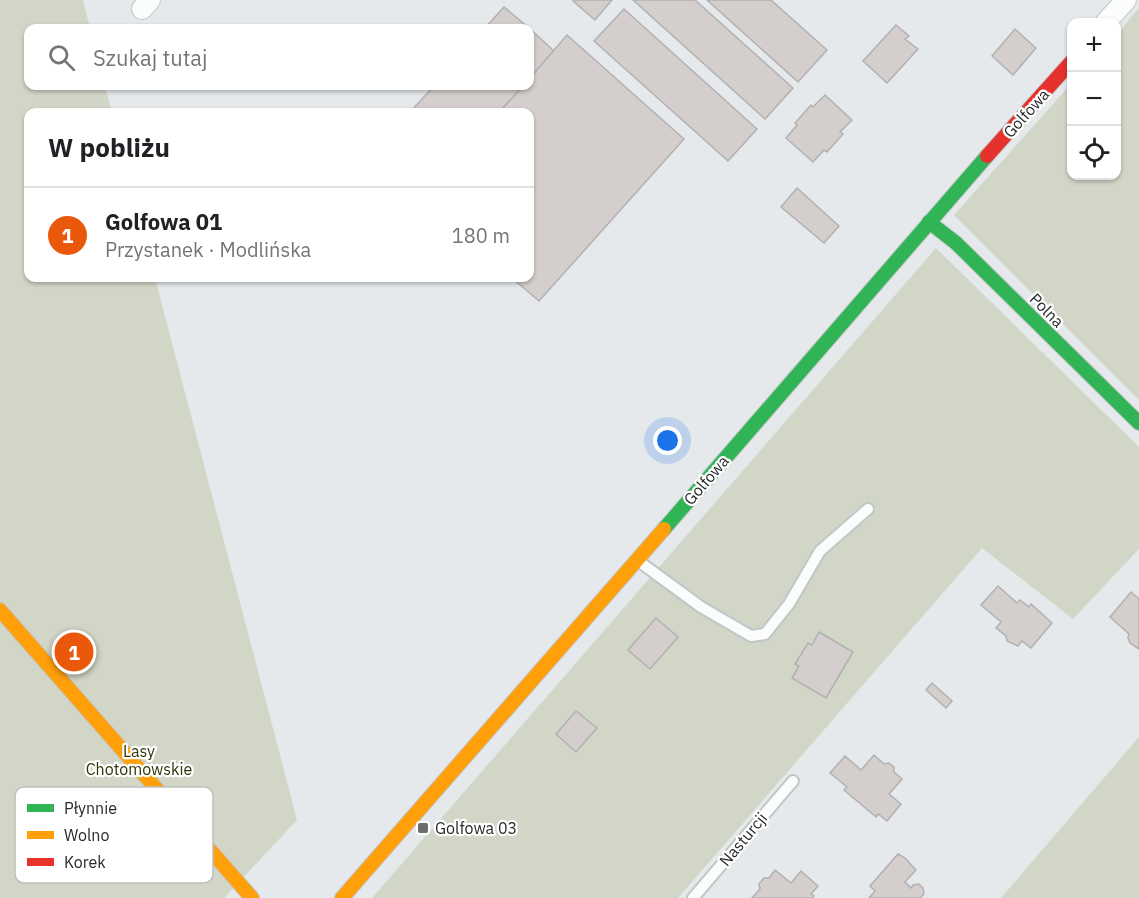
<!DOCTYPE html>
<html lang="pl">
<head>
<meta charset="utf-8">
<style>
	body { margin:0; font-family:"IBM Plex Sans",sans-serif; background:#f2f2f2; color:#202124 }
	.controls { position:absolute; right:18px; top:18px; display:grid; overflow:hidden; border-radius:12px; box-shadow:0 2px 4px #0004 }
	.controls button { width:54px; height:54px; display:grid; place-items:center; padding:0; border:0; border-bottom:2px solid #e0e0e0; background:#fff; color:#202124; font:30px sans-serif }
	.you { position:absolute; left:668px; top:441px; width:21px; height:21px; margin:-15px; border:4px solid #fff; border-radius:50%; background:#1a73e8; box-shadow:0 0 0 9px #1a73e833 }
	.badge { display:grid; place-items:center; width:39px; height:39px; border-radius:50%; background:#ea580c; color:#fff; font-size:20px; font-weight:700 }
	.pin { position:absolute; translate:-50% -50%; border:3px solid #fff; box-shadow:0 2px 6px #0006 }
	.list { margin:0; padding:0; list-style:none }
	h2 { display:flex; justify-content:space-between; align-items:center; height:78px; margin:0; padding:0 24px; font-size:26px }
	h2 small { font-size:20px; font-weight:400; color:#757577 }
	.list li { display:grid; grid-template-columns:39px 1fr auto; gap:18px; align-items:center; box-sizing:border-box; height:96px; padding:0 24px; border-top:2px solid #e0e0e0 }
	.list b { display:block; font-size:22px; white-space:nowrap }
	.list p { margin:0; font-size:20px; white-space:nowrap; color:#757577 }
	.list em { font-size:20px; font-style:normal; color:#757577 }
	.icon { flex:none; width:33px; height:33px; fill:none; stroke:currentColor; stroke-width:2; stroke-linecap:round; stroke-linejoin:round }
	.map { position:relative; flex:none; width:1139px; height:898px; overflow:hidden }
	.search { position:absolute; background:#fff; box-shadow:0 2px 4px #0004; left:24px; top:24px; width:510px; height:66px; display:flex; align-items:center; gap:15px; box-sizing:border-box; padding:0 21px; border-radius:12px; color:#757577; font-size:22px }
	.panel { position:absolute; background:#fff; box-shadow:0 2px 4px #0004; left:24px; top:108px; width:510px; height:174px; border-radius:12px }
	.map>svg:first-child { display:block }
</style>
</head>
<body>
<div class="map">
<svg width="1139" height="898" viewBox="0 0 1139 898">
	<rect width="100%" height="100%" fill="#e6e9eb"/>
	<g fill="#d2d6c7">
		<polygon points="0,0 83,0 90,28 28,28 28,86 105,86 112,112 28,112 28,278 155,278 297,820 224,898 0,898"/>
		<polygon points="1139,8 1139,400 954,215 1071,84 1072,176 1116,176 1117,34"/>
		<polygon points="936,248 1139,447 1139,549 1073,619 982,548 678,898 372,898"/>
		<polygon points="1139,737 1139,898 1001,898"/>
	</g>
	<g fill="#d4cecc" stroke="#b1b1b2" stroke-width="1.5">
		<polygon points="574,0 612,0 595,20 573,1"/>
		<polygon points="633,0 695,0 793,88 765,119"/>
		<polygon points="707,0 771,0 827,50 798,82"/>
		<polygon points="504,7 529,28 485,28"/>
		<polygon points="624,9 757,129 728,161 594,41"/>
		<polygon points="896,25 909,36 905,39 918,49 887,83 863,61"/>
		<polygon points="530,29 554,51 530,78"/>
		<polygon points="1015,29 1036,48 1013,75 992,56"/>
		<polygon points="567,35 684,139 539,301 512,278 530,278 530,112 499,112 523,86 530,86 530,78"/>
		<polygon points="434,86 523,86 499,112 410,112"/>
		<polygon points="825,95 852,120 840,132 843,134 827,152 824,150 813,162 786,138 797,125 795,123 811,105 813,107"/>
		<polygon points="797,188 839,226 824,243 781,207"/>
		<polygon points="998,586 1017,603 1020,600 1029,607 1031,604 1052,623 1031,648 1022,641 1018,646 1007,641 1006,636 996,628 1001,622 981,605"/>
		<polygon points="1131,592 1139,599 1139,649 1130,643 1128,638 1129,634 1110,617"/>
		<polygon points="656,618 678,637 650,669 628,650"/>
		<polygon points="819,632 853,652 826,698 792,678 799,666 795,664 808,643 812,645"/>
		<polygon points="932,683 952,701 946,708 926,690"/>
		<polygon points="576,711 597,728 576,752 556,734"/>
		<polygon points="874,755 884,764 889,763 894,767 894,772 902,779 889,794 901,804 887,821 878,814 876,817 844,790 847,787 830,773 845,756 861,770"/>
		<polygon points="898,854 905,858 916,870 905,882 911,888 913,885 919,884 923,888 924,894 920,898 869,898 875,891 870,886"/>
		<polygon points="775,870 791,883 801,871 818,886 811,894 814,896 813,898 752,898 760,889 759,884 764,878 769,878"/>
	</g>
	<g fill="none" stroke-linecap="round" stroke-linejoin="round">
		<defs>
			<g id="lane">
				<polyline points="637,560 701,607 751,636 765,634 789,604 820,551 868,509"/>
				<polyline points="693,898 793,781"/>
			</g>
			<g id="street">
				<polyline points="142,9 150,0"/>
				<polyline points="1106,22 1126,0"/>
			</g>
			<g id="fast">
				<polyline points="929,222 956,243 1139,423"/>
				<polyline points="664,529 987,156"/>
			</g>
			<g id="slow">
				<polyline points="0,610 252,898"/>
				<polyline points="342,898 664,529"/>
			</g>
			<polyline id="jam" points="987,156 1072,61"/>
		</defs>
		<use href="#lane" stroke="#c3c6c7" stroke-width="14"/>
		<use href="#street" stroke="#c3c6c7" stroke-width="22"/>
		<use href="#fast" stroke="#c3c6c7" stroke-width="16"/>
		<use href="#slow" stroke="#c3c6c7" stroke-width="16"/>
		<use href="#jam" stroke="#c3c6c7" stroke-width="16"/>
		<use href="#lane" stroke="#fbfcfc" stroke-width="10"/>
		<use href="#street" stroke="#fbfcfc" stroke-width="20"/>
		<use href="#fast" stroke="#30b455" stroke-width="14"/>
		<use href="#slow" stroke="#ff9f0a" stroke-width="14"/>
		<use href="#jam" stroke="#e5322d" stroke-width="14"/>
	</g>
	<rect fill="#6a6c6e" stroke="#fff" stroke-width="2" x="417" y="822" width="12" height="12" rx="3"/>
	<g text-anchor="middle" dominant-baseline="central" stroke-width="4.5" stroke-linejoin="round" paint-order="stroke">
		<g font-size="16" fill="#28292b" stroke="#fff">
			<text transform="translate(1026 113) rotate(-48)">Golfowa</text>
			<text transform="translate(1047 310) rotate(45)">Polna</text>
			<text transform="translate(706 480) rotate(-49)">Golfowa</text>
			<text transform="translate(743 839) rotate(-50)">Nasturcji</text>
		</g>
		<g font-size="16" fill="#313607" stroke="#fff">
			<text x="139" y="751">Lasy<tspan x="139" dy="18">Chotomowskie</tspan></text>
		</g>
		<g font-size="16" fill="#28292b" stroke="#fff" text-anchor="start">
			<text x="435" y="828">Golfowa 03</text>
		</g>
	</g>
	<rect x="15" y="787" width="198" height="96" rx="9" fill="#fff" stroke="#bebfbf" stroke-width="1.5"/>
	<rect x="27" y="804" width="27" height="8" fill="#30b455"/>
	<rect x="27" y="831" width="27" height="8" fill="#ff9f0a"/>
	<rect x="27" y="858" width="27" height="8" fill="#e5322d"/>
	<g font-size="16" fill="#28292b">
		<text x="64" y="814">Płynnie</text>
		<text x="64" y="841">Wolno</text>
		<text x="64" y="868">Korek</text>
	</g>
</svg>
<div class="controls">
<button>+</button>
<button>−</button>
<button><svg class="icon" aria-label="locate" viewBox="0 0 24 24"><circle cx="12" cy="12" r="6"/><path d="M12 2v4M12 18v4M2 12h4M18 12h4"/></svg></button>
</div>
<div class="you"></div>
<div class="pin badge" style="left:74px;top:652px">1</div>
<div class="search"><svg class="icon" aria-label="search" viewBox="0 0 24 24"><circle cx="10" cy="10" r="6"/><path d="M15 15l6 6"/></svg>Szukaj tutaj</div>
<section class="panel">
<h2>W pobliżu<small></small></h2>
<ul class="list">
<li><span class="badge">1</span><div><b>Golfowa 01</b><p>Przystanek · Modlińska</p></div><em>180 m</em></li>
</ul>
</section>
</div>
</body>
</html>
